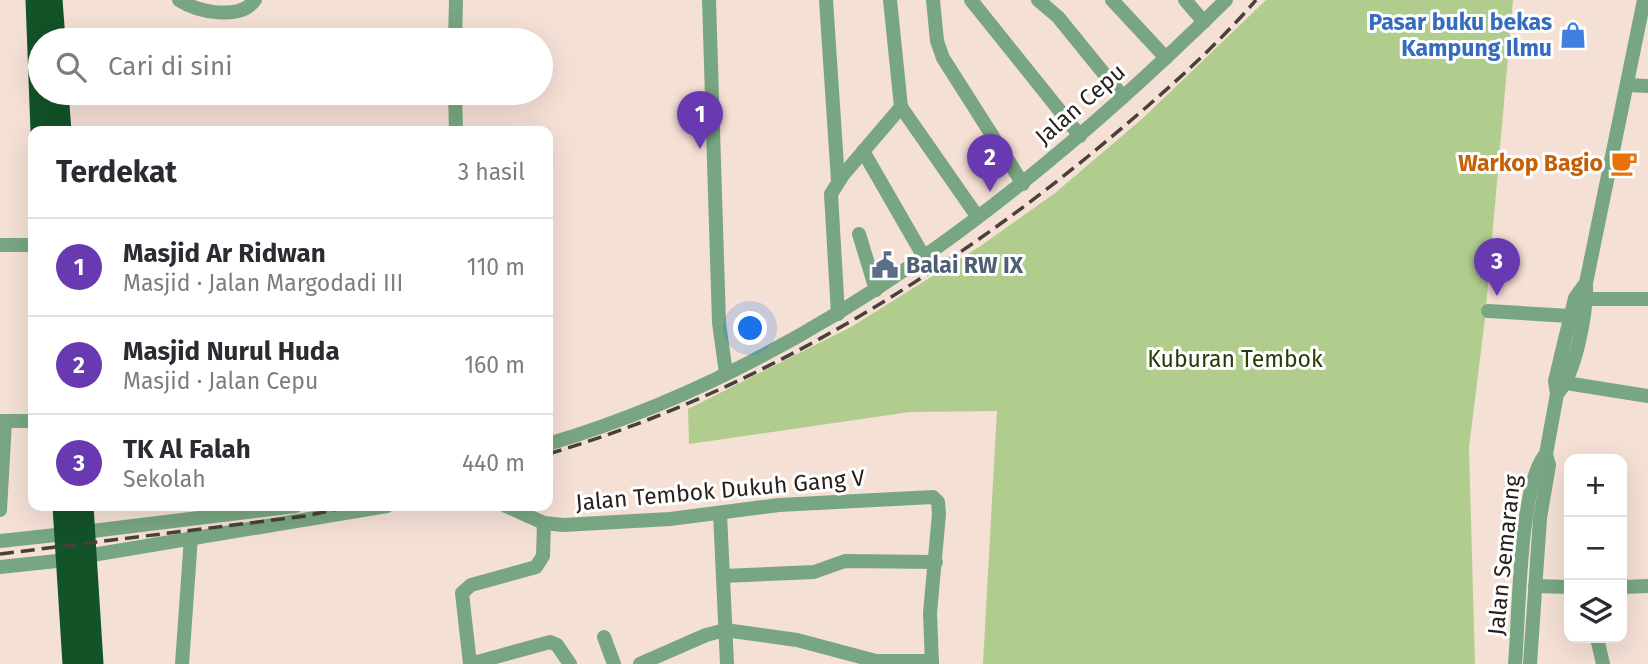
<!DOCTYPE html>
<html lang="id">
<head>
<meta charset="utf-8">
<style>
	body { margin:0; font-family:"Fira Sans",sans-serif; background:#f7f7f7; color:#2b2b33 }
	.controls { position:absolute; right:21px; bottom:21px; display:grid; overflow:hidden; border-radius:14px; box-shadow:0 7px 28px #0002 }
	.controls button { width:63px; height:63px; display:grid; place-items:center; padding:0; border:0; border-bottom:2px solid #e1e1e2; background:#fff; color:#2b2b33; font:35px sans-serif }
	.you { position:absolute; left:751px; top:329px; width:24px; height:24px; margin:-18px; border:5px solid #fff; border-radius:50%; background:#1a73e8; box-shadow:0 0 0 10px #1a73e833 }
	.badge { display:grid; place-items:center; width:46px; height:46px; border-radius:50%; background:#6839b1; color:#fff; font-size:23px; font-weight:700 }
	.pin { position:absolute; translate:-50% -58px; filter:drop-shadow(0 2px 4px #0008) }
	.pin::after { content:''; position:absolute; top:37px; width:24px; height:21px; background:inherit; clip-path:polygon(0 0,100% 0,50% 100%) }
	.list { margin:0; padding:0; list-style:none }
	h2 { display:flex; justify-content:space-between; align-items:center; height:91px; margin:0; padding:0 28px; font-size:30px }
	h2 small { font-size:23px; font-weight:400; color:#7c7c81 }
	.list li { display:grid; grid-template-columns:46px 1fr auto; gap:21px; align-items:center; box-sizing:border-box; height:98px; padding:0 28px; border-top:2px solid #e1e1e2 }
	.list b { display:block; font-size:26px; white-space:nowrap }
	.list p { margin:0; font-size:23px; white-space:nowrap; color:#7c7c81 }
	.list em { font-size:23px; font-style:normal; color:#7c7c81 }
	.icon { flex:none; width:38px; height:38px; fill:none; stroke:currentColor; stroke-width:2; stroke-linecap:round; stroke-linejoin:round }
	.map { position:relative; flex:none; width:1648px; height:664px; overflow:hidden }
	.search { position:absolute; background:#fff; box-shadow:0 7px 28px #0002; left:28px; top:28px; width:525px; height:77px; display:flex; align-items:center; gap:18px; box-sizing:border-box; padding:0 24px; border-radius:38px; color:#7c7c81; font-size:26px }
	.panel { position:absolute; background:#fff; box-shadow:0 7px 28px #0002; left:28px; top:126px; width:525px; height:385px; border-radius:14px }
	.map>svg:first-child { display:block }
</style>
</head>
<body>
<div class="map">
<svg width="1648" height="664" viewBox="0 0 1648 664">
	<rect width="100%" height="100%" fill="#f5e0d6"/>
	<polygon fill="#b1cd8e" points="1266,0 1513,0 1485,318 1469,448 1475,664 983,664 997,411 910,412 689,444 688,409 851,327 979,247 1055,193 1143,118"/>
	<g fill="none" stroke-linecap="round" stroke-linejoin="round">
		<g stroke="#79a682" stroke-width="14">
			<path d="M179,0C198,12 240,21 255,0"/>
			<polyline points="709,0 719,323 726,373"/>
			<polyline points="826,0 838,181"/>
			<polyline points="890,0 901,107 977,216"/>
			<polyline points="933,0 937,41 943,58 1023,184"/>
			<polyline points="971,0 1080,136"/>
			<polyline points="1038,0 1058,17 1123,97"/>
			<polyline points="1112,0 1166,58"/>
			<polyline points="1185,0 1204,22"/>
			<polyline points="455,40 456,0"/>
			<polyline points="1627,85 1648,86"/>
			<polyline points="455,93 456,131"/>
			<polyline points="863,151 924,257"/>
			<polyline points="859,234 876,290"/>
			<polyline points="0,245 33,245"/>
			<polyline points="1579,299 1648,299"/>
			<polyline points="1488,311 1570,316"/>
			<polyline points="838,314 831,194 843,175 901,107"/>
			<polyline points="1560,382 1648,396"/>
			<path d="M1557,394C1576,374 1587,311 1586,283L1644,0"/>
			<polyline points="0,421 33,421"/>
			<path d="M548,444C811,366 1033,190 1226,0"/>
			<polyline points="506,506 544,523 563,525 670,519 779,505 933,497 938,502 939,514 930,613 932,664"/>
			<polyline points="0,510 5,421"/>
			<polyline points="720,513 727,664"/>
			<polyline points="84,532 296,506"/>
			<polyline points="0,541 65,534"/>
			<polyline points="86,556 387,506"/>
			<polyline points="0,567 66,560"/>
			<polyline points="723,576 814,572 845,561 936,562"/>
			<polyline points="1535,586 1569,587"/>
			<polyline points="1622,587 1648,586"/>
			<polyline points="604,637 614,664"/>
			<polyline points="1597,638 1603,664"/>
			<polyline points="182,664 191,537"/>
			<polyline points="470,664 462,593 471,585 536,567 543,556 544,523"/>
			<polyline points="470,664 550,642 557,645 570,664"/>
			<polyline points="640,664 706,635 725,630 797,640 876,661 932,661"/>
			<path d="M1515,664C1519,620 1519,482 1546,454"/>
			<polyline points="1530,664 1540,518 1549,465 1546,454 1557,394 1555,381 1575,298 1586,283"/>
		</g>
		<g stroke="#125328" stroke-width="21">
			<polyline points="36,0 41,131"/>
			<polyline points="52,0 55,40"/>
			<polyline points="58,93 61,131"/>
			<polyline points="63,506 73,664"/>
			<polyline points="83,506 93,664"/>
		</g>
		<g stroke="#49403b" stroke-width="3.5" stroke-dasharray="14 7" stroke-linecap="butt">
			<path d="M548,454C752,394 947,275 1109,139C1160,96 1212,51 1256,0"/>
			<polyline points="0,554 306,516 351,506"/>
		</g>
	</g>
	<defs>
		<symbol id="shop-bare" viewBox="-9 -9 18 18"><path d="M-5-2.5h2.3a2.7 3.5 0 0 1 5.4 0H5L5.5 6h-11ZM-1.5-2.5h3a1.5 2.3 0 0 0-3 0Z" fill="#3f7fe0" stroke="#fff" stroke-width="2.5" paint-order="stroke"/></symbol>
		<symbol id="cafe-bare" viewBox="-9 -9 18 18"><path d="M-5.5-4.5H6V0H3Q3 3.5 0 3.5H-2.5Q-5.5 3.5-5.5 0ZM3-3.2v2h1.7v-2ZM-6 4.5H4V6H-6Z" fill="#e8710a" stroke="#fff" stroke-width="2.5" paint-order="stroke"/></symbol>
		<symbol id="civic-bare" viewBox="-9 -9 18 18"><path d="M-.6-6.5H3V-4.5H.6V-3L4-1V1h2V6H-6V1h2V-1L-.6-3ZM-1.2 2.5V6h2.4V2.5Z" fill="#5c6f8a" stroke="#fff" stroke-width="2.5" paint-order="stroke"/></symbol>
	</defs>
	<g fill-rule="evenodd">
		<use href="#shop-bare" x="1554" y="16" width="38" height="38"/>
		<use href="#cafe-bare" x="1605" y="144" width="38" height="38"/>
		<use href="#civic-bare" x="866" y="246" width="38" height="38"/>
	</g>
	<g text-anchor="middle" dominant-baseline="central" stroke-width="6" stroke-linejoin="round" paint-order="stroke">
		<g font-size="23" font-weight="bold" fill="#366cbe" stroke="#fff" text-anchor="end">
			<text x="1552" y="22">Pasar buku bekas<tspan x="1552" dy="26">Kampung Ilmu</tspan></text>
		</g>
		<g font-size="23" fill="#28211d" stroke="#fff">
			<text transform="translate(1080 104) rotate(-41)">Jalan Cepu</text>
			<text transform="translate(720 490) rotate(-5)">Jalan Tembok Dukuh Gang V</text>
			<text transform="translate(1504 555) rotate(-84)">Jalan Semarang</text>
		</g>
		<g font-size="23" font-weight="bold" fill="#c56008" stroke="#fff" text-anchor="end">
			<text x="1603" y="163">Warkop Bagio</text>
		</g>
		<g font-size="23" font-weight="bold" fill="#4e5e75" stroke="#fff" text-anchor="start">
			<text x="906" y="265">Balai RW IX</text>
		</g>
		<g font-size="23" fill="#293b06" stroke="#fff">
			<text x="1235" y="359">Kuburan Tembok</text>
		</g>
	</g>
</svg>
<div class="controls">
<button>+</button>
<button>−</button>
<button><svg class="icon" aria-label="layers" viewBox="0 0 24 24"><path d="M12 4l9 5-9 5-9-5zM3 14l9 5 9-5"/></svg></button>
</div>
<div class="you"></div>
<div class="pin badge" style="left:700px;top:149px">1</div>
<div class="pin badge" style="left:990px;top:192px">2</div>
<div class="pin badge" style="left:1497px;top:296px">3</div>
<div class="search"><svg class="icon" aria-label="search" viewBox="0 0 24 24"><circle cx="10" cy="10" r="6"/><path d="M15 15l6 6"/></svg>Cari di sini</div>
<section class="panel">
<h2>Terdekat<small>3 hasil</small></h2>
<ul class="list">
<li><span class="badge">1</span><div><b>Masjid Ar Ridwan</b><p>Masjid · Jalan Margodadi III</p></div><em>110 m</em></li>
<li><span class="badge">2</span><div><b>Masjid Nurul Huda</b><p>Masjid · Jalan Cepu</p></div><em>160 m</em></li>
<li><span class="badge">3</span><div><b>TK Al Falah</b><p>Sekolah</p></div><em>440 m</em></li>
</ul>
</section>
</div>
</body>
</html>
